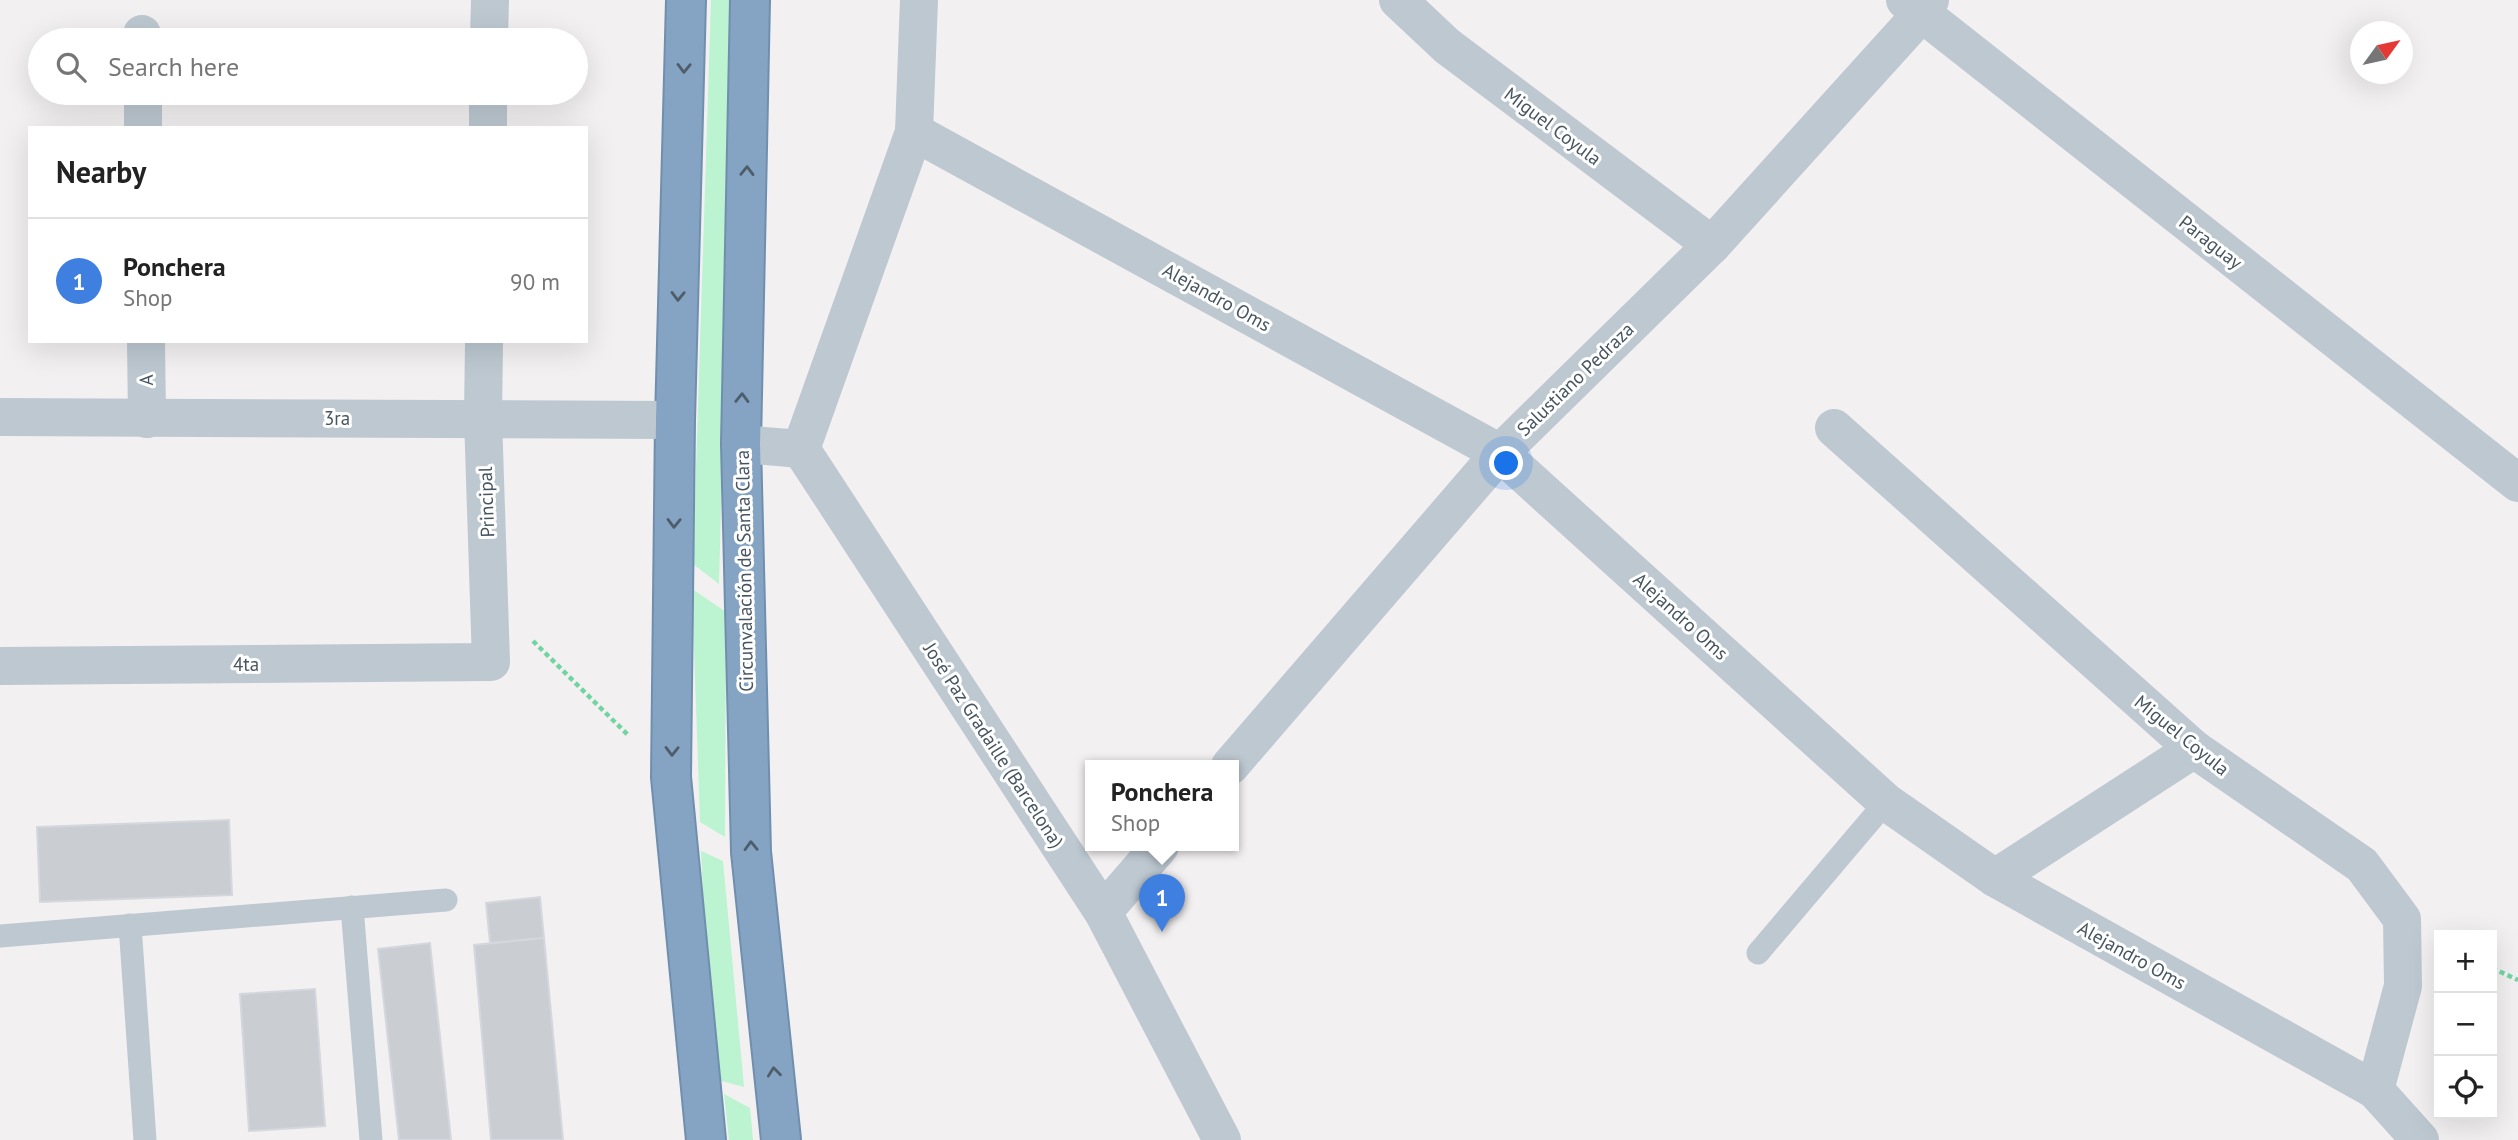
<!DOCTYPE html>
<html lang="en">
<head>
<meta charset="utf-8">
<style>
	body { margin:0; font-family:"PT Sans",sans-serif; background:#f6f6f6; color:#222 }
	.controls { position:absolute; right:21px; bottom:21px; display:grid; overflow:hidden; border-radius:0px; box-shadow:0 7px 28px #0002 }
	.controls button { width:63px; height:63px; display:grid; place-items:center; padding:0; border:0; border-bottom:2px solid #e0e0e0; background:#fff; color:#222; font:35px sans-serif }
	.compass { position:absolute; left:2350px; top:21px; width:63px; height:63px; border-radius:50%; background:#fff; box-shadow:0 7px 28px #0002; rotate:57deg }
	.you { position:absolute; left:1507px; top:464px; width:24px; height:24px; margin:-18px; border:5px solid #fff; border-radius:50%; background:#1a73e8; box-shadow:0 0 0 10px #1a73e833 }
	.badge { display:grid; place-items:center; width:46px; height:46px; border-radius:50%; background:#ea580c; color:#fff; font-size:23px; font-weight:700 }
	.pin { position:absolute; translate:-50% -58px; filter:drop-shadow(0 2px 4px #0008) }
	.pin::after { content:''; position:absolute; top:37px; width:24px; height:21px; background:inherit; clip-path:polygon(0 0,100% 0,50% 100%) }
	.popup { position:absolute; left:1085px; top:760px; width:154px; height:91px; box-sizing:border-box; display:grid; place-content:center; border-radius:0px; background:#fff; filter:drop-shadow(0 2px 5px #0005); font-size:23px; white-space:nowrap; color:#767676 }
	.popup b { font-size:26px; color:#222 }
	.popup::after { content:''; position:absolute; left:50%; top:100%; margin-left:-14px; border:14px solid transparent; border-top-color:#fff }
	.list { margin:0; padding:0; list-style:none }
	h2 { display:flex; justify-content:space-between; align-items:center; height:91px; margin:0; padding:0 28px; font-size:30px }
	h2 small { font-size:23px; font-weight:400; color:#767676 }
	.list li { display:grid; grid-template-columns:46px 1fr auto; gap:21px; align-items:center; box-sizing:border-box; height:126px; padding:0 28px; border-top:2px solid #e0e0e0 }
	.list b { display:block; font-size:26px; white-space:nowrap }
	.list p { margin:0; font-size:23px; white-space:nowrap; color:#767676 }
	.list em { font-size:23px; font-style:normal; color:#767676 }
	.icon { flex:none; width:38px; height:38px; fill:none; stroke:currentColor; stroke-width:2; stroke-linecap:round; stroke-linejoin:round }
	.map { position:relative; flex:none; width:2518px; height:1140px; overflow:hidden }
	.search { position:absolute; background:#fff; box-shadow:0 7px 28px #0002; left:28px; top:28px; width:560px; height:77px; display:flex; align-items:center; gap:18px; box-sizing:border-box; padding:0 24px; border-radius:38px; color:#767676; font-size:26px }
	.panel { position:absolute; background:#fff; box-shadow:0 7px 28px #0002; left:28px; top:126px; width:560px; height:217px; border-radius:0px }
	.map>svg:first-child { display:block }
</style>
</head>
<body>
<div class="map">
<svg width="2518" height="1140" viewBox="0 0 2518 1140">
	<rect width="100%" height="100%" fill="#f3f0f1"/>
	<g fill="#bcf3d0">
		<polygon points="711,0 734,0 719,584 693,564"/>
		<polygon points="692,589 726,612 725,837 700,822"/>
		<polygon points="701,851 723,861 744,1087 718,1080 706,960"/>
		<polygon points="724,1094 750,1108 753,1140 729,1140"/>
	</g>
	<g fill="#caced3" stroke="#d4d7dd" stroke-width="2">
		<polygon points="229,820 232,895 40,902 37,827"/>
		<polygon points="540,897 544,938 490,943 486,903"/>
		<polygon points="544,938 563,1140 491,1140 474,945"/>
		<polygon points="430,943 451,1140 399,1140 378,949"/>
		<polygon points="315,989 325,1126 249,1131 240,994"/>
	</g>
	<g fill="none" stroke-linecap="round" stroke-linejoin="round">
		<defs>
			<g id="highway">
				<polyline points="686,0 675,420 671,777 706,1140"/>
				<polyline points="750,0 741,444 751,852 781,1140"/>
			</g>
		</defs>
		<use href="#highway" stroke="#708faf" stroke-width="42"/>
		<g stroke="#71d5a1" stroke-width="4.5" stroke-dasharray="5 3.5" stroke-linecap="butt">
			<polyline points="533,641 629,736"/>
			<polyline points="2492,968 2518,980"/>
		</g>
		<g stroke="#bdc8d1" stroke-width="23">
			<polyline points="352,907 371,1140"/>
			<polyline points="130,925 145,1140"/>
			<polyline points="0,936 446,900"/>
			<polyline points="1758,953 1886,802"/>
		</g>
		<g stroke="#bdc8d1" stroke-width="38">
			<polyline points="1398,0 1447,46 1712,245"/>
			<polyline points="1905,0 2518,483"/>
			<polyline points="142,34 142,40"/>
			<polyline points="489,40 490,0"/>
			<polyline points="143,93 143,128"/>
			<polyline points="488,128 488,93"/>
			<polyline points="914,132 1500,453 1886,802 1995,878 2375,1090 2420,1140"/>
			<polyline points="146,341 147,419"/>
			<polyline points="0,417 675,420"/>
			<polyline points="1834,428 2194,749 2362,865 2402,919 2403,986 2375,1090"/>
			<polyline points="741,444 801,449 1103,912 1222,1140"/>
			<polyline points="801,449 914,132 919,0"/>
			<polyline points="0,666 491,662 483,418 484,341"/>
			<polyline points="1230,766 1500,453 1712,245 1921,14 1930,0"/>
			<polyline points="1995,878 2194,749"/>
			<polyline points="1103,912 1160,846"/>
		</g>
		<use href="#highway" stroke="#85a4c3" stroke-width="38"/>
	</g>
	<defs><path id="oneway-chevron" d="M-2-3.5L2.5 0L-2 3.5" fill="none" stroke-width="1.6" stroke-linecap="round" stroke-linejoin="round" transform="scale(1.75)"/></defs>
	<g stroke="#4d5d6a">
		<use href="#oneway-chevron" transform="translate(684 68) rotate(91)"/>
		<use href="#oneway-chevron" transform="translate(747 171) rotate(-89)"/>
		<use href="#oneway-chevron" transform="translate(678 296) rotate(91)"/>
		<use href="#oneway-chevron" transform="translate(742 398) rotate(-89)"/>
		<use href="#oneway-chevron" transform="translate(674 523) rotate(91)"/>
		<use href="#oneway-chevron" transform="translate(672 751) rotate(91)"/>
		<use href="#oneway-chevron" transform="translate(751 846) rotate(-92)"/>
		<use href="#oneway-chevron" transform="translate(774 1072) rotate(-96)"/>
	</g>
	<g text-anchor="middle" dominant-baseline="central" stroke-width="6" stroke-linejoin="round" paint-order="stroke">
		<g font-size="19" fill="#475560" stroke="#fff">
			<text transform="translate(1553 126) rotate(37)">Miguel Coyula</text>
			<text transform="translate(2211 242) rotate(38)">Paraguay</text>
			<text transform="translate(1217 297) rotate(29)">Alejandro Oms</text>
			<text transform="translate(1575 379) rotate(-44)">Salustiano Pedraza</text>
			<text transform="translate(146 380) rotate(-91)">A</text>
			<text x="337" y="418">3ra</text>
			<text transform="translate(486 502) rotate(-92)">Principal</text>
			<text transform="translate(744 571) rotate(-91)">Circunvalación de Santa Clara</text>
			<text transform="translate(1681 616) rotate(42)">Alejandro Oms</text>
			<text x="246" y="664">4ta</text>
			<text transform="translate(2182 735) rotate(39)">Miguel Coyula</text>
			<text transform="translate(994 745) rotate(57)">José Paz Gradaille (Barcelona)</text>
			<text transform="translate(2132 955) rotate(29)">Alejandro Oms</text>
		</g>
	</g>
</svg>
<div class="controls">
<button>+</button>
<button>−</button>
<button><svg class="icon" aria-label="locate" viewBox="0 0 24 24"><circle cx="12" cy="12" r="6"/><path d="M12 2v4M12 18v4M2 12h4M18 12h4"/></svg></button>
</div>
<svg class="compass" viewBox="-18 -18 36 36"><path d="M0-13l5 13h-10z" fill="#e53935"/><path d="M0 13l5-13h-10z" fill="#767676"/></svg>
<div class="you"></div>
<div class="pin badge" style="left:1162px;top:932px;background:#3f7fe0">1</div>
<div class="popup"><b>Ponchera</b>Shop</div>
<div class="search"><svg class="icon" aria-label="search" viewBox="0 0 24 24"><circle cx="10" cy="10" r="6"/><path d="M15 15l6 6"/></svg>Search here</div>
<section class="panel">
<h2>Nearby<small></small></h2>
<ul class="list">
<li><span class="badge" style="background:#3f7fe0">1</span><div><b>Ponchera</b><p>Shop</p></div><em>90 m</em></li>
</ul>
</section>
</div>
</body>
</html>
